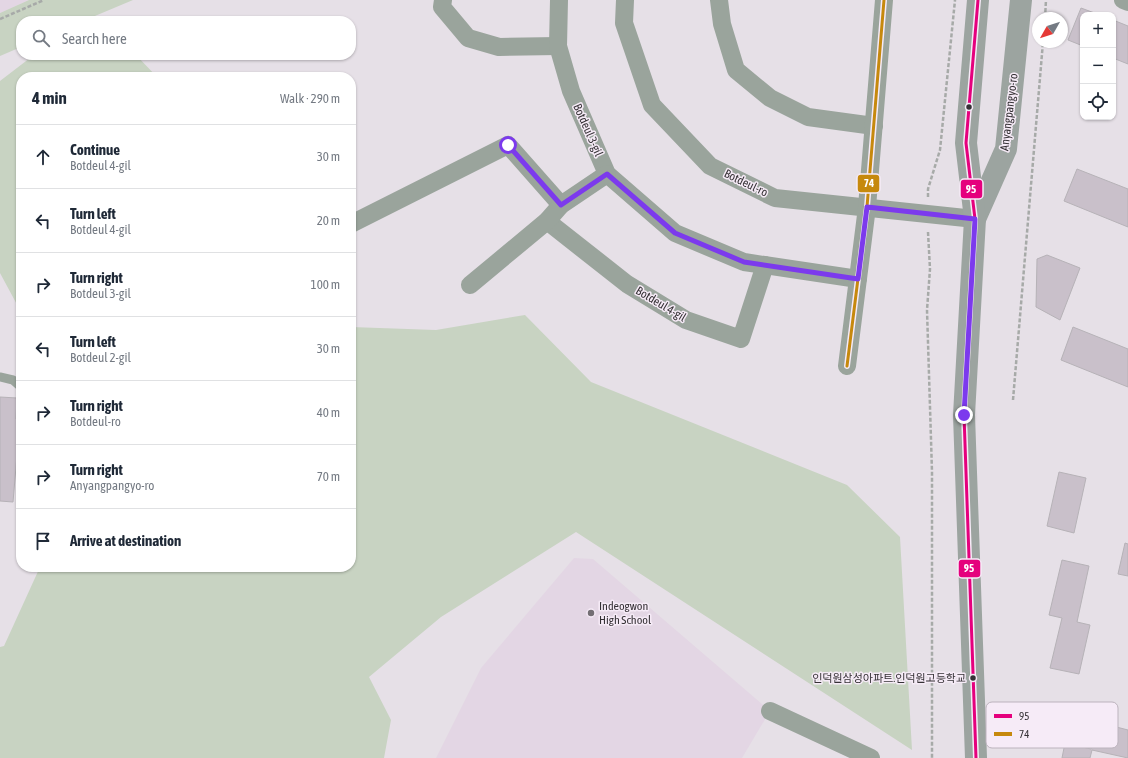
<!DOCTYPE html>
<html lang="en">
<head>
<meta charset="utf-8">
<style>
	body { margin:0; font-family:"Asap Condensed","Noto Sans KR",sans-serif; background:#f6f6f7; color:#1f2937 }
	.controls { position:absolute; right:12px; top:12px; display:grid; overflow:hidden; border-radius:8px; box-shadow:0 1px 3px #0004 }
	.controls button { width:36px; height:36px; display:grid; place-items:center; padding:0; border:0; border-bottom:1px solid #e0e1e3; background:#fff; color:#1f2937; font:20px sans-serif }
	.compass { position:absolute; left:1032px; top:12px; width:36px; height:36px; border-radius:50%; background:#fff; box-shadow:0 1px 3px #0004; rotate:231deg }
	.stop { position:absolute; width:12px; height:12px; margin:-9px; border:3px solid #7c3aed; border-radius:50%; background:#fff }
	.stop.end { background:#7c3aed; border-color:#fff; box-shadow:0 1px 4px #0008 }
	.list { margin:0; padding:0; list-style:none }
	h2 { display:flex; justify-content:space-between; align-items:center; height:52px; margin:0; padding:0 16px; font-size:17px }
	h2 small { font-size:13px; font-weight:400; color:#747a83 }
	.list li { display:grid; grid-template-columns:26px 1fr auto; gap:12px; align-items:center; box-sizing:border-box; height:64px; padding:0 16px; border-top:1px solid #e0e1e3 }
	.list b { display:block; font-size:15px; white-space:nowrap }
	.list p { margin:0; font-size:13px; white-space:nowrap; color:#747a83 }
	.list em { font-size:13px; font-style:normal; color:#747a83 }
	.icon { flex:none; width:22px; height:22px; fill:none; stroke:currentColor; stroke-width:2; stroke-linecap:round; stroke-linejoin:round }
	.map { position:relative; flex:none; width:1128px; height:758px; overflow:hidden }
	.search { position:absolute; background:#fff; box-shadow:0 1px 3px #0004; left:16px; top:16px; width:340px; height:44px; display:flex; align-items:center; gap:10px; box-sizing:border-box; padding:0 14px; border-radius:16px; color:#747a83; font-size:15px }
	.panel { position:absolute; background:#fff; box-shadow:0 1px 3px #0004; left:16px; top:72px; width:340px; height:500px; border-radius:16px }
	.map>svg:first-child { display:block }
</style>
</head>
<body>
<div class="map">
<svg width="1128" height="758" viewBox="0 0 1128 758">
	<rect width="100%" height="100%" fill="#e6e0e7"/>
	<g fill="#e3d6e4">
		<polygon points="0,0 29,0 0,13"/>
		<polygon points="574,558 593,559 770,711 742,758 436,758 481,668"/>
	</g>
	<g fill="#c8d3c2">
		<polygon points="29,0 133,0 83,21 21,21 21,47 0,56 0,13"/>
		<polygon points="48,55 136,55 157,77 21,77 21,312 0,273 0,81 30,58"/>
		<polygon points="525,315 591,382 847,485 900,537 912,750 576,532 441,617 369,677 391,720 384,758 0,758 0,647 4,646 40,567 351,567 351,327 436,330"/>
	</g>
	<g fill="#c9c0ca" stroke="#b6b2b7">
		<polygon points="1081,8 1100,15 1083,15 1083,46 1068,40"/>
		<polygon points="1113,20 1128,26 1128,64 1113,58"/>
		<polygon points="1077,169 1128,189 1128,227 1064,201"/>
		<polygon points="1047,255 1080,268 1060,320 1036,307 1037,259"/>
		<polygon points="1073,327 1128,349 1128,387 1061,360"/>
		<polygon points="0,397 17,398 16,419 21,419 21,455 17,455 13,502 0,501"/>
		<polygon points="1059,472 1086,478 1074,533 1047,526"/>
		<polygon points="1125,543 1128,544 1128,576 1118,574"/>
		<polygon points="1062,560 1089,566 1077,622 1090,625 1079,674 1050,668 1062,618 1049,615"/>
		<polygon points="1097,722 1128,730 1128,758 1092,750 1090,758 1062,758 1065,743 1091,749"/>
	</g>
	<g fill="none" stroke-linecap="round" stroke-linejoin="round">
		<g stroke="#a7aaa8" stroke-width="2.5" stroke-dasharray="4 2" stroke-linecap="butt">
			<polyline points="1045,18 1046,0"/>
			<polyline points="0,19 44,0"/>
			<polyline points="928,197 928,189 940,150 955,0"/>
			<polyline points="928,232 930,269 927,310 932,472 932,758"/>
			<polyline points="1013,400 1043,42"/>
		</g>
		<polyline stroke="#9aa49c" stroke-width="9" points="0,377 13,380 21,387"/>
		<g stroke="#9aa49c" stroke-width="18">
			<polyline points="443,0 442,7 468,38 499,47 558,46"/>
			<polyline points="559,0 558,46 571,91 607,174 675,233 744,262 858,279"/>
			<polyline points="625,0 624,23 652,105 710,166 775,198 975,219"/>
			<polyline points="719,0 722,24 736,70 770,98 808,117 874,126"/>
			<polyline points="1123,0 1128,2"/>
			<polyline points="547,221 627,284 686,320 741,339 765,265"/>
			<polyline points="351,224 508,145 561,205"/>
			<polyline points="470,285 547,221 561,205 607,174"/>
			<polyline points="847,366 867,207 884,0"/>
			<polyline points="770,711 871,758"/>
		</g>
		<g stroke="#9ca4a0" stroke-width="22">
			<polyline points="975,219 1006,149 1021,0"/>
			<polyline points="976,758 964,415 975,219 966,143 978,0"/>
		</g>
		<defs>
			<polyline id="bus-1" points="976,758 964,415 975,219 966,143 978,0"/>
			<polyline id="bus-2" points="847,366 867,207 884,0"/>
		</defs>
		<use href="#bus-1" stroke="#f6ebf7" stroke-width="6"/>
		<use href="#bus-2" stroke="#f6ebf7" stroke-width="6"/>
		<use href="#bus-1" stroke="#e5007d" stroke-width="3"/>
		<use href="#bus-2" stroke="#c6890d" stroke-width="3"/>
	</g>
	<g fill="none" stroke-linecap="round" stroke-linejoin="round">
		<polyline stroke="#7c3aed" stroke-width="5" points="508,145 561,205 607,174 675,233 744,262 858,279 867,207 975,219 964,415"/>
	</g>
	<g fill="#353135" stroke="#f6ebf7" stroke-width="1.5">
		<circle cx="969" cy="107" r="3.5"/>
		<circle cx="973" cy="678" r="3.5"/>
	</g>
	<circle fill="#736e73" stroke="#f6ebf7" stroke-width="1.5" cx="591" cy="613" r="4"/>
	<g text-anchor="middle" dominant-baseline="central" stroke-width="3" stroke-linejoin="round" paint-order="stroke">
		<g font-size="11" fill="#353135" stroke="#f6ebf7" text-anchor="end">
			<text x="966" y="678">인덕원삼성아파트.인덕원고등학교</text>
		</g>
		<g font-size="12" fill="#353135" stroke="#f6ebf7">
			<text transform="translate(1009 112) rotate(-83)">Anyangpangyo-ro</text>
			<text transform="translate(588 130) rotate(66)">Botdeul 3-gil</text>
			<text transform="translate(746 183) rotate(26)">Botdeul-ro</text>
			<text transform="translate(661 304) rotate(31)">Botdeul 4-gil</text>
		</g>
		<g font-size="12" fill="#353135" stroke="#f6ebf7" text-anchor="start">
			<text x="599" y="606">Indeogwon<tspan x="599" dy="14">High School</tspan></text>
		</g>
	</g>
	<rect x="986" y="702" width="132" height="46" rx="6" fill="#f6ebf7" stroke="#bcb3bd" stroke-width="1"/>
	<rect x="994" y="714" width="18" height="4" fill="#e5007d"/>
	<rect x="994" y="732" width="18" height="4" fill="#c6890d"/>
	<g font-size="11" fill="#353135">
		<text x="1019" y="720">95</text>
		<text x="1019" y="738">74</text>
	</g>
	<g stroke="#f6ebf7" stroke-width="1.5">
		<rect x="857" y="174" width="23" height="19" rx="4" fill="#c6890d"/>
		<rect x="960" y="179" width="23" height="20" rx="4" fill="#e5007d"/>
		<rect x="958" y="559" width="23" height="19" rx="4" fill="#e5007d"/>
	</g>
	<g font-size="11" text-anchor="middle" font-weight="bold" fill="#fff">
		<text x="869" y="187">74</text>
		<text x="971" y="193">95</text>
		<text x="969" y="572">95</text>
	</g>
</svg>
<div class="controls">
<button>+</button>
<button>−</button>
<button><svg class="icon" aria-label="locate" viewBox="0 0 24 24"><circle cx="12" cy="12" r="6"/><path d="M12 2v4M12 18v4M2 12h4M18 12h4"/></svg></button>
</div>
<svg class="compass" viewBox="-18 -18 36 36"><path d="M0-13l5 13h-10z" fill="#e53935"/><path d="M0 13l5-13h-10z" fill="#747a83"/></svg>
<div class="stop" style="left:508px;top:145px"></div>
<div class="stop end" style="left:964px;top:415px"></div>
<div class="search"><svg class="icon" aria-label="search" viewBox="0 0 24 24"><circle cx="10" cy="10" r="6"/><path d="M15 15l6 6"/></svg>Search here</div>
<section class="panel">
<h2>4 min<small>Walk · 290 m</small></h2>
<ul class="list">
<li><svg class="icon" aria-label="ahead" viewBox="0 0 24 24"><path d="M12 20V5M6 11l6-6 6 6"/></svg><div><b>Continue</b><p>Botdeul 4-gil</p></div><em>30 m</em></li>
<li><svg class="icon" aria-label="left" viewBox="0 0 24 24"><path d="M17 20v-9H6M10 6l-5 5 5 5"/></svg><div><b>Turn left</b><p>Botdeul 4-gil</p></div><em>20 m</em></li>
<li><svg class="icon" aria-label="right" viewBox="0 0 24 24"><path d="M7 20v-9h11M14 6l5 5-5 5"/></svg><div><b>Turn right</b><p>Botdeul 3-gil</p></div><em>100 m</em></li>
<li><svg class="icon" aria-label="left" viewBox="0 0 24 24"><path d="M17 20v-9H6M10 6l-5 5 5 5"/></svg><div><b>Turn left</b><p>Botdeul 2-gil</p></div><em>30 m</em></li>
<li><svg class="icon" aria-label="right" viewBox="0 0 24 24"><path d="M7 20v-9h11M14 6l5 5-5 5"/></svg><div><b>Turn right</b><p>Botdeul-ro</p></div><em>40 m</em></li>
<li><svg class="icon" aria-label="right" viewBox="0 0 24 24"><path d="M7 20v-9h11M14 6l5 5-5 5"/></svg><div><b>Turn right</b><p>Anyangpangyo-ro</p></div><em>70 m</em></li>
<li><svg class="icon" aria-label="arrive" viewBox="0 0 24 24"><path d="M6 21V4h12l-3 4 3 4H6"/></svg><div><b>Arrive at destination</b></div></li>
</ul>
</section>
</div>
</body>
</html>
